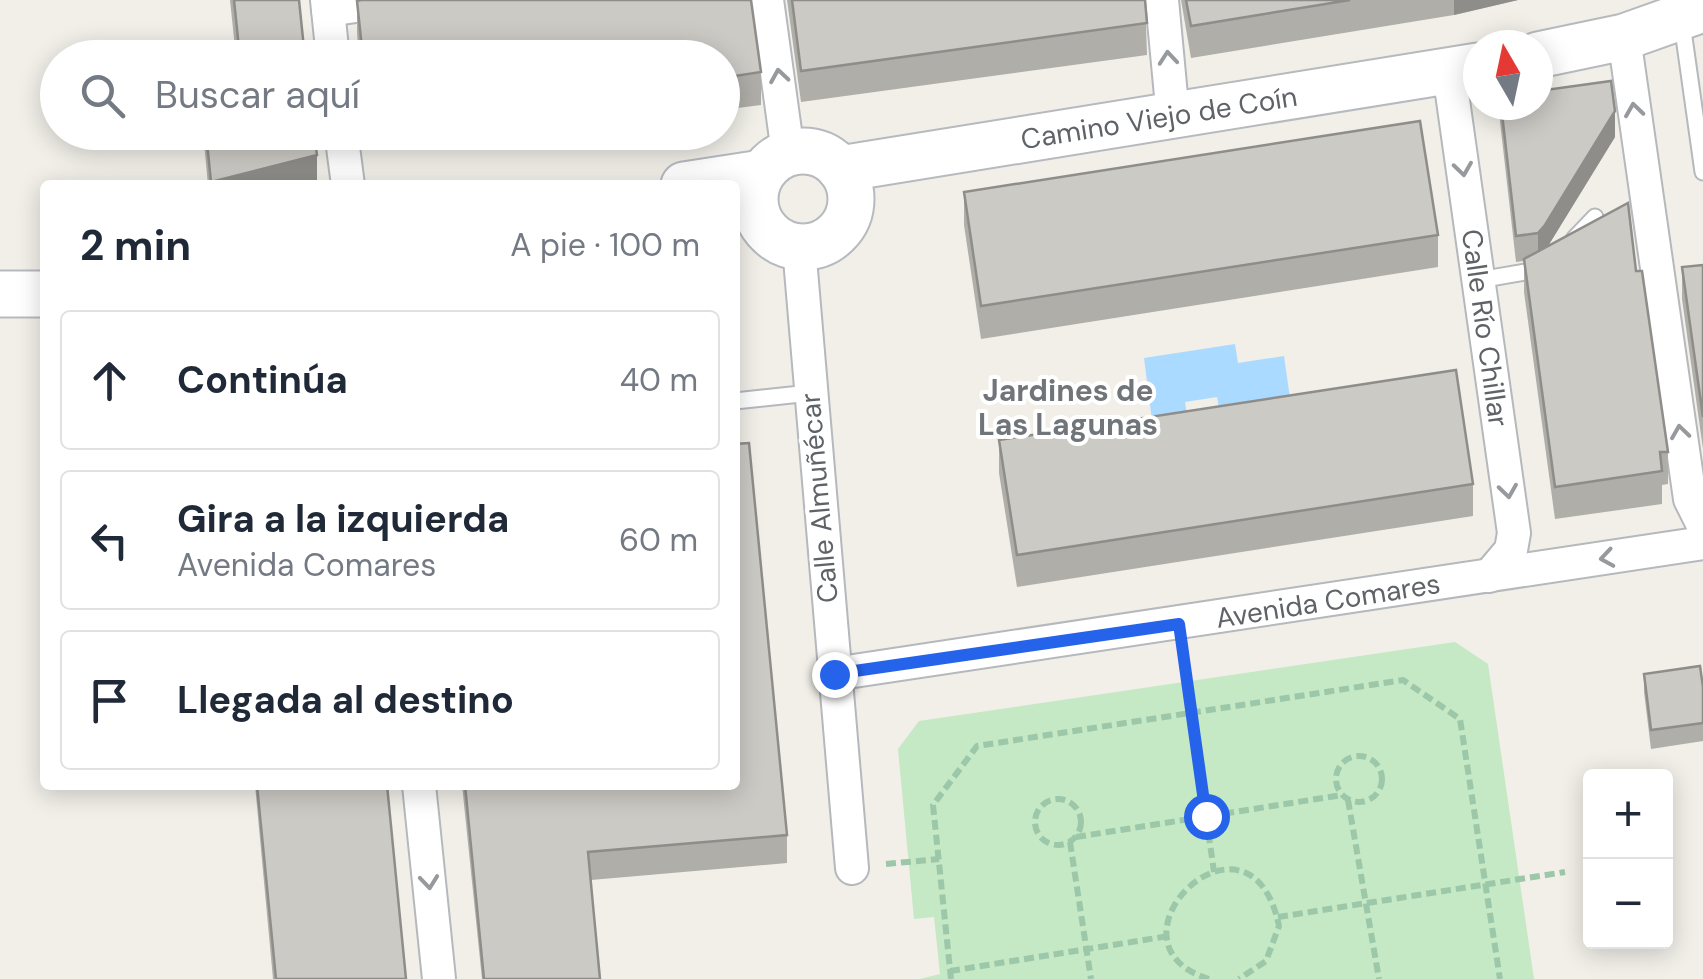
<!DOCTYPE html>
<html lang="es">
<head>
<meta charset="utf-8">
<style>
	body { margin:0; font-family:"DM Sans",sans-serif; background:#f2f2f3; color:#1f2937 }
	.controls { position:absolute; right:30px; bottom:30px; display:grid; overflow:hidden; border-radius:10px; box-shadow:0 5px 25px #0003 }
	.controls button { width:90px; height:90px; display:grid; place-items:center; padding:0; border:0; border-bottom:2px solid #e0e1e3; background:#fff; color:#1f2937; font:50px sans-serif }
	.compass { position:absolute; left:1463px; top:30px; width:90px; height:90px; border-radius:50%; background:#fff; box-shadow:0 5px 25px #0003; rotate:351deg }
	.stop { position:absolute; width:30px; height:30px; margin:-22px; border:8px solid #2563eb; border-radius:50%; background:#fff }
	.stop.end { background:#2563eb; border-color:#fff; box-shadow:0 2px 10px #0008 }
	.list { margin:0; padding:0; list-style:none }
	h2 { display:flex; justify-content:space-between; align-items:center; height:130px; margin:0; padding:0 40px; font-size:42px }
	h2 small { font-size:32px; font-weight:400; color:#747a83 }
	.list li { display:grid; grid-template-columns:65px 1fr auto; gap:30px; align-items:center; box-sizing:border-box; height:140px; margin:0 20px 20px; padding:0 20px; border:2px solid #e0e1e3; border-radius:10px }
	.list b { display:block; font-size:38px; white-space:nowrap }
	.list p { margin:0; font-size:32px; white-space:nowrap; color:#747a83 }
	.list em { font-size:32px; font-style:normal; color:#747a83 }
	.icon { flex:none; width:55px; height:55px; fill:none; stroke:currentColor; stroke-width:2; stroke-linecap:round; stroke-linejoin:round }
	.map { position:relative; flex:none; width:1703px; height:979px; overflow:hidden }
	.search { position:absolute; background:#fff; box-shadow:0 5px 25px #0003; left:40px; top:40px; width:700px; height:110px; display:flex; align-items:center; gap:25px; box-sizing:border-box; padding:0 35px; border-radius:55px; color:#747a83; font-size:38px }
	.panel { position:absolute; background:#fff; box-shadow:0 5px 25px #0003; left:40px; top:180px; width:700px; height:610px; border-radius:10px }
	.map>svg:first-child { display:block }
</style>
</head>
<body>
<div class="map">
<svg width="1703" height="979" viewBox="0 0 1703 979">
	<rect width="100%" height="100%" fill="#f1efe8"/>
	<polygon fill="#c5e8c5" points="1455,642 1488,664 1534,979 920,979 940,974 934,917 914,919 898,749 919,721"/>
	<polygon fill="#aadaff" points="1235,344 1238,363 1284,356 1290,398 1219,408 1217,397 1185,402 1187,415 1152,420 1144,358"/>
	<g fill="none" stroke-linecap="round" stroke-linejoin="round">
		<defs>
			<g id="lane">
				<polyline points="1682,23 1703,172"/>
				<polyline points="1574,239 1595,217"/>
				<polyline points="1479,280 1543,269"/>
				<polyline points="735,401 810,393"/>
			</g>
			<g id="street">
				<polyline points="327,0 333,58"/>
				<polyline points="767,0 788,153"/>
				<polyline points="1162,0 1173,117"/>
				<polyline points="328,10 397,0"/>
				<polyline points="1624,37 1690,499 1703,525"/>
				<polyline points="1449,72 1514,533 1511,550 1489,576"/>
				<polyline points="341,132 348,185"/>
				<polyline points="799,247 852,868"/>
				<polyline points="834,674 1703,543"/>
				<polyline points="419,785 439,979"/>
			</g>
			<g id="secondary">
				<polyline points="1538,55 1624,37 1703,9"/>
				<circle cx="803" cy="199" r="48"/>
				<polyline points="840,169 1478,66"/>
				<polyline points="684,185 762,173"/>
				<polyline points="0,294 45,294"/>
			</g>
		</defs>
		<use href="#lane" stroke="#b5b8bc" stroke-width="19"/>
		<use href="#street" stroke="#b5b8bc" stroke-width="36"/>
		<use href="#secondary" stroke="#b6babf" stroke-width="49"/>
		<g stroke="#9cc7a9" stroke-width="6" stroke-dasharray="10 5" stroke-linecap="butt">
			<polyline points="1183,655 1214,872"/>
			<circle cx="1359" cy="779" r="23"/>
			<circle cx="1058" cy="822" r="23"/>
			<polyline points="1348,800 1379,979"/>
			<polyline points="1076,837 1342,795"/>
			<polyline points="1070,842 1091,979"/>
			<polyline points="886,864 939,859"/>
			<polyline points="1278,917 1565,872"/>
			<polyline points="950,971 1169,936"/>
			<polyline points="951,979 933,805 977,746 1403,680 1460,719 1500,979"/>
			<path d="M1209,979C1092,943 1250,787 1279,926L1266,961L1239,979"/>
		</g>
		<use href="#lane" stroke="#fff" stroke-width="15"/>
		<use href="#street" stroke="#fff" stroke-width="32"/>
		<use href="#secondary" stroke="#fff" stroke-width="45"/>
	</g>
	<g fill="#afaea9">
		<polygon points="230,0 299,0 305,58 235,48"/>
		<polygon points="361,0 751,0 761,72 761,105 722,110 722,58 359,58 357,33 357,1"/>
		<polygon points="787,0 1145,0 1147,55 801,102"/>
		<polygon points="1181,0 1518,0 1454,15 1191,58"/>
		<polygon points="1500,105 1538,105 1615,137 1548,246 1636,271 1668,452 1668,484 1662,485 1662,504 1555,519 1524,292 1524,261 1516,262 1500,122"/>
		<polygon points="203,132 314,132 317,185 208,185"/>
		<polygon points="964,192 1438,235 1438,267 981,339 964,225"/>
		<polygon points="1703,265 1703,449 1682,299 1682,267"/>
		<polygon points="999,440 1473,484 1473,516 1017,587 999,473"/>
		<polygon points="1644,674 1703,687 1703,741 1651,749 1644,692"/>
		<polygon points="255,785 387,785 406,979 273,979"/>
		<polygon points="462,785 735,785 787,835 787,863 591,880 600,979 482,979"/>
	</g>
	<g fill="#8f8d8a">
		<polygon points="1454,0 1518,0 1454,15"/>
		<polygon points="1615,111 1615,137 1545,251 1538,259 1538,233"/>
		<polygon points="317,155 317,185 211,185 211,182"/>
	</g>
	<g fill="#cccac5" stroke="#8f8d8a" stroke-width="2.5">
		<polygon points="234,0 299,0 305,58 199,58 198,52 239,48"/>
		<polygon points="361,0 751,0 761,72 722,78 722,58 363,58 357,1"/>
		<polygon points="792,0 1145,0 1147,23 801,71"/>
		<polygon points="1186,0 1350,0 1191,26"/>
		<polygon points="1611,81 1615,111 1545,225 1538,233 1516,236 1501,105 1538,105 1538,91"/>
		<polygon points="1420,121 1438,235 981,306 964,192"/>
		<polygon points="206,132 314,132 317,155 211,182"/>
		<polygon points="1628,203 1636,271 1642,271 1668,452 1660,452 1662,471 1555,487 1524,259"/>
		<polygon points="1703,265 1703,417 1682,267"/>
		<polygon points="1456,370 1473,484 1017,555 999,440"/>
		<polygon points="749,443 787,835 588,852 600,979 484,979 465,785 735,785 735,444"/>
		<polygon points="1700,666 1703,687 1703,723 1651,730 1644,674"/>
		<polygon points="257,785 387,785 406,979 276,979"/>
	</g>
	<defs><path id="oneway-chevron" d="M-2-3.5L2.5 0L-2 3.5" fill="none" stroke-width="1.6" stroke-linecap="round" stroke-linejoin="round" transform="scale(2.5)"/></defs>
	<g stroke="#979a9d">
		<use href="#oneway-chevron" transform="translate(1168 58) rotate(-95)"/>
		<use href="#oneway-chevron" transform="translate(779 76) rotate(-99)"/>
		<use href="#oneway-chevron" transform="translate(1634 110) rotate(-98)"/>
		<use href="#oneway-chevron" transform="translate(1463 169) rotate(82)"/>
		<use href="#oneway-chevron" transform="translate(1680 432) rotate(-98)"/>
		<use href="#oneway-chevron" transform="translate(1508 491) rotate(82)"/>
		<use href="#oneway-chevron" transform="translate(1607 558) rotate(171)"/>
		<use href="#oneway-chevron" transform="translate(429 882) rotate(84)"/>
	</g>
	<g fill="none" stroke-linecap="round" stroke-linejoin="round">
		<polyline stroke="#2563eb" stroke-width="12" points="834,674 1179,624 1206,816"/>
	</g>
	<g text-anchor="middle" dominant-baseline="central" stroke-width="8" stroke-linejoin="round" paint-order="stroke">
		<g font-size="28" fill="#5f6368" stroke="#fff">
			<text transform="translate(1159 118) rotate(-9)">Camino Viejo de Coín</text>
			<text transform="translate(1485 328) rotate(82)">Calle Río Chillar</text>
			<text transform="translate(819 498) rotate(-95)">Calle Almuñécar</text>
			<text transform="translate(1328 601) rotate(-9)">Avenida Comares</text>
		</g>
		<g font-size="30" font-weight="bold" fill="#70757a" stroke="#fff">
			<text x="1068" y="390">Jardines de<tspan x="1068" dy="34">Las Lagunas</tspan></text>
		</g>
	</g>
</svg>
<div class="controls">
<button>+</button>
<button>−</button>
</div>
<svg class="compass" viewBox="-18 -18 36 36"><path d="M0-13l5 13h-10z" fill="#e53935"/><path d="M0 13l5-13h-10z" fill="#747a83"/></svg>
<div class="stop" style="left:1206px;top:816px"></div>
<div class="stop end" style="left:834px;top:674px"></div>
<div class="search"><svg class="icon" aria-label="search" viewBox="0 0 24 24"><circle cx="10" cy="10" r="6"/><path d="M15 15l6 6"/></svg>Buscar aquí</div>
<section class="panel">
<h2>2 min<small>A pie · 100 m</small></h2>
<ul class="list">
<li><svg class="icon" aria-label="ahead" viewBox="0 0 24 24"><path d="M12 20V5M6 11l6-6 6 6"/></svg><div><b>Continúa</b></div><em>40 m</em></li>
<li><svg class="icon" aria-label="left" viewBox="0 0 24 24"><path d="M17 20v-9H6M10 6l-5 5 5 5"/></svg><div><b>Gira a la izquierda</b><p>Avenida Comares</p></div><em>60 m</em></li>
<li><svg class="icon" aria-label="arrive" viewBox="0 0 24 24"><path d="M6 21V4h12l-3 4 3 4H6"/></svg><div><b>Llegada al destino</b></div></li>
</ul>
</section>
</div>
</body>
</html>
